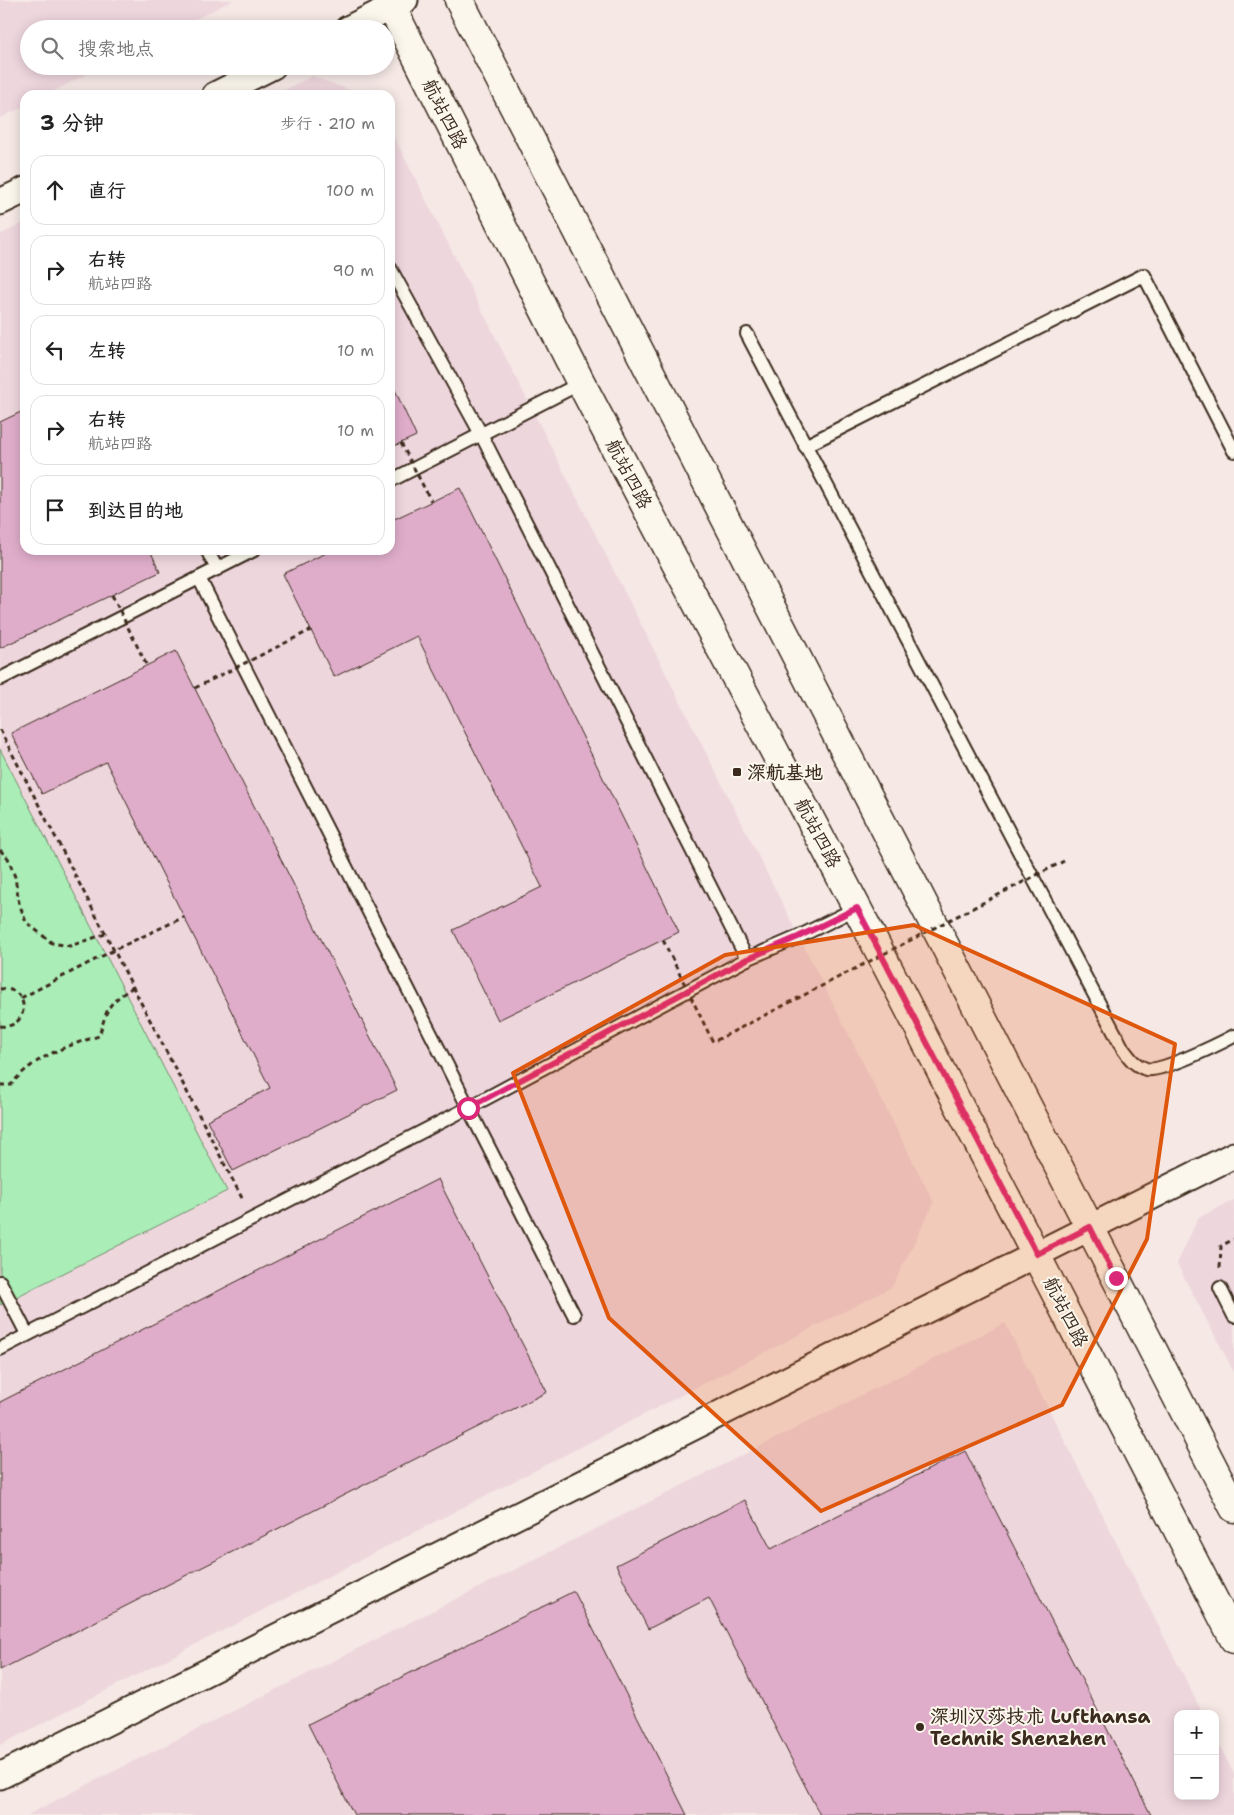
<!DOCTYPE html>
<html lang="zh">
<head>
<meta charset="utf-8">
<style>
	body { margin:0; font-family:"Shantell Sans","LXGW WenKai TC",sans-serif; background:#f6f6f6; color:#222 }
	.controls { position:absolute; right:15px; bottom:15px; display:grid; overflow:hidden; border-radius:10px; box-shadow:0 2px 12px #0003 }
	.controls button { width:45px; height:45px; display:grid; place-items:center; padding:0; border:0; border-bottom:1px solid #e0e0e0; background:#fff; color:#222; font:25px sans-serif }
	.stop { position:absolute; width:15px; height:15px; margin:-11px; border:4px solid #db2777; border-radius:50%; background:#fff }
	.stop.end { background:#db2777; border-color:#fff; box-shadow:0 1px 5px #0008 }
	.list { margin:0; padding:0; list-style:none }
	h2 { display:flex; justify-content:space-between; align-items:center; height:65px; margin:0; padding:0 20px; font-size:21px }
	h2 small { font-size:16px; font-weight:400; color:#767676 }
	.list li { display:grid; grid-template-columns:32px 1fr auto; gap:15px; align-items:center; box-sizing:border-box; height:70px; margin:0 10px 10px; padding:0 10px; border:1px solid #e0e0e0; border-radius:15px }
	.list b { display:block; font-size:19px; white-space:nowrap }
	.list p { margin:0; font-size:16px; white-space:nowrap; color:#767676 }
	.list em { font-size:16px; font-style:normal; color:#767676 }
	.icon { flex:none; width:28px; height:28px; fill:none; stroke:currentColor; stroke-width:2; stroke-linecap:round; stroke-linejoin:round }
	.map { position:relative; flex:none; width:1234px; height:1815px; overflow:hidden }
	.search { position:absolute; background:#fff; box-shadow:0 2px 12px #0003; left:20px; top:20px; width:375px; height:55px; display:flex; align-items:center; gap:12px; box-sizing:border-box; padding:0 18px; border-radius:28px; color:#767676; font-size:19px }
	.panel { position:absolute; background:#fff; box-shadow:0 2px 12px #0003; left:20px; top:90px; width:375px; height:465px; border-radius:15px }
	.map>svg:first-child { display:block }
</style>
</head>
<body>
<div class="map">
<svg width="1234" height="1815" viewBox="0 0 1234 1815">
	<rect width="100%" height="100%" fill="#f5e8e5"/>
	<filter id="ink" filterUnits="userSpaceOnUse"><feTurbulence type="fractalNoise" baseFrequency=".02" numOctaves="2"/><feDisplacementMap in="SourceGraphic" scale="10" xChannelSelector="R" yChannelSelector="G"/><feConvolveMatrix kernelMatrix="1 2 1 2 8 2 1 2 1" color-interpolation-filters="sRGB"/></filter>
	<g filter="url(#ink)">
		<g fill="#eed6dd">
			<polygon points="0,0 233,0 176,29 29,29 29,66 103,66 46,95 25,95 25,106 0,118"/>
			<polygon points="312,76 363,95 275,95"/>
			<polygon points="390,129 934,1203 892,1287 0,1745 0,235 25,222 25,550 390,550"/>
			<polygon points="1234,1200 1234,1372 1177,1264 1198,1218"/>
			<polygon points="1005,1323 1203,1714 1178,1714 1178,1796 1215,1796 1215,1737 1234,1774 1234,1815 30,1815 29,1814"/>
		</g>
		<polygon fill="#aaedb7" stroke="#728c6a" points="0,749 227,1191 0,1305"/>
		<g fill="#dfadca" stroke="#3b2a1e">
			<polygon points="390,379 416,436 390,448"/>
			<polygon points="25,410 25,550 150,550 160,572 0,648 0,422"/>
			<polygon points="460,488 679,932 498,1020 453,930 542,887 417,636 334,677 283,574 332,550 390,550 390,521"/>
			<polygon points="176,651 397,1090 233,1171 207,1120 270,1088 106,762 42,794 11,733"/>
			<polygon points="438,1179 547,1392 0,1670 0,1402"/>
			<polygon points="965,1451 1151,1815 820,1815 709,1598 648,1629 616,1565 745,1500 771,1549"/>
			<polygon points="574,1591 687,1815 354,1815 308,1724"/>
		</g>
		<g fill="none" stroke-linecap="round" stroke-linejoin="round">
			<defs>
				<g id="lane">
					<polyline points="390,268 481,434 747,959"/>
					<path d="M747,334L1123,1049C1130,1058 1134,1065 1146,1069C1160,1073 1219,1044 1234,1036"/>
					<polyline points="805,446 1144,275 1234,451"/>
					<polyline points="390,481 581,383"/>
					<polyline points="207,550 217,569"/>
					<polyline points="199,578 574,1315"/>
					<polyline points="0,679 254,550"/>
					<polyline points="0,1282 27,1334"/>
					<polyline points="1220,1288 1234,1316"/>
					<polyline points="0,1349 468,1108 747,959 798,937 857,908"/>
				</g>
				<g id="street">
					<polyline points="348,29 405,0"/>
					<polyline points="215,95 273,66"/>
					<polyline points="0,202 25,190"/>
					<polyline points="0,1776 1234,1155"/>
				</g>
				<g id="secondary">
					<polyline points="388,0 581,383 857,908 1234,1639"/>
					<polyline points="459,0 1234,1508"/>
				</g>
			</defs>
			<use href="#lane" stroke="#3b2a1e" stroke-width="16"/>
			<use href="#street" stroke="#3b2a1e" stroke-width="29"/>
			<use href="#secondary" stroke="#3b2a1e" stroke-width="31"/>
			<g stroke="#3b2a1e" stroke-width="3" stroke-dasharray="5 4" stroke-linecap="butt">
				<polyline points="0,730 243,1200"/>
				<polyline points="0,850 8,858 15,877 19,903 26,922 52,943 70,946 105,934"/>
				<path d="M0,989C32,986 30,1030 0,1026"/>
				<polyline points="21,998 114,950 184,917"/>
				<path d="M0,1085H11C33,1057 66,1046 99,1036C108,1007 106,1005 133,987"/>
				<polyline points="1220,1268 1221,1246 1234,1239"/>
			</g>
			<use href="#lane" stroke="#fbf7ec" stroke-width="12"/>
			<use href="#street" stroke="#fbf7ec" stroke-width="25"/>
			<use href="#secondary" stroke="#fbf7ec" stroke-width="28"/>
			<g stroke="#3b2a1e" stroke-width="3" stroke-dasharray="5 4" stroke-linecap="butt">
				<polyline points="401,443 431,501"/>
				<polyline points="112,595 147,666"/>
				<polyline points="195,688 311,630"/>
				<polyline points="663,940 713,1042 1064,861"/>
			</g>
		</g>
	</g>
	<g fill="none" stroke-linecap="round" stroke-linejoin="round" filter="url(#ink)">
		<polyline stroke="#db2777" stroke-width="6" points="468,1108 747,959 798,937 857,908 1037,1254 1090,1227 1116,1278"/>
	</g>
	<path fill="#df570d" fill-opacity="0.2" stroke="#df570d" stroke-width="4" stroke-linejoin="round" d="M914,925L1175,1044L1147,1239L1062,1405L821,1511L609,1318L513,1073L725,955Z"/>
	<g fill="#3b2a1e" stroke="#fbf7ec" stroke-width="2">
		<rect x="732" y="767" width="10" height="10" rx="2.5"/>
		<circle cx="920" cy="1727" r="5"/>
	</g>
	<g text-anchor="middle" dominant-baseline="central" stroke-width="4" stroke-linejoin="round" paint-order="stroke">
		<g font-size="19" fill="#3b2a1e" stroke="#fbf7ec">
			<text transform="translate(445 114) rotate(63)">航站四路</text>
			<text transform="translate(629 474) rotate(62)">航站四路</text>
			<text transform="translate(818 833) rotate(62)">航站四路</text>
			<text transform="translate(1066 1312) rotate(63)">航站四路</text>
		</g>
		<g font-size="19" font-weight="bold" fill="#3b2a1e" stroke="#fbf7ec" text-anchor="start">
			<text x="747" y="772">深航基地</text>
			<text x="930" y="1716">深圳汉莎技术 Lufthansa<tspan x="930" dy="22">Technik Shenzhen</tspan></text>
		</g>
	</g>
</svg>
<div class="controls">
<button>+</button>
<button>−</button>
</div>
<div class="stop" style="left:468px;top:1108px"></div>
<div class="stop end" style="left:1116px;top:1278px"></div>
<div class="search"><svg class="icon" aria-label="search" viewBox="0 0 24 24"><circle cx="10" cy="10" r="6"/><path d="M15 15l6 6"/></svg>搜索地点</div>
<section class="panel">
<h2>3 分钟<small>步行 · 210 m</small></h2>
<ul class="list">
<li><svg class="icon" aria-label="ahead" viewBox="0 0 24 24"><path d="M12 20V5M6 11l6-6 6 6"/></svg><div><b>直行</b></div><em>100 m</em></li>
<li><svg class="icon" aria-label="right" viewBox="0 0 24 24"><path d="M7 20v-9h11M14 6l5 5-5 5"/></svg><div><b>右转</b><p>航站四路</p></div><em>90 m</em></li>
<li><svg class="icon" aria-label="left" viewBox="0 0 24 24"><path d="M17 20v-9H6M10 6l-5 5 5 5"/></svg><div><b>左转</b></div><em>10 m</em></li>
<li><svg class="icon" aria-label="right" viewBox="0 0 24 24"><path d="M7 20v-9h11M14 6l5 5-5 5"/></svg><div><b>右转</b><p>航站四路</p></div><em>10 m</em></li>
<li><svg class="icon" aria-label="arrive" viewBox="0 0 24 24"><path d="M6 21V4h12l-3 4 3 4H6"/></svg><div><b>到达目的地</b></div></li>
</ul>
</section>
</div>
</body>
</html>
